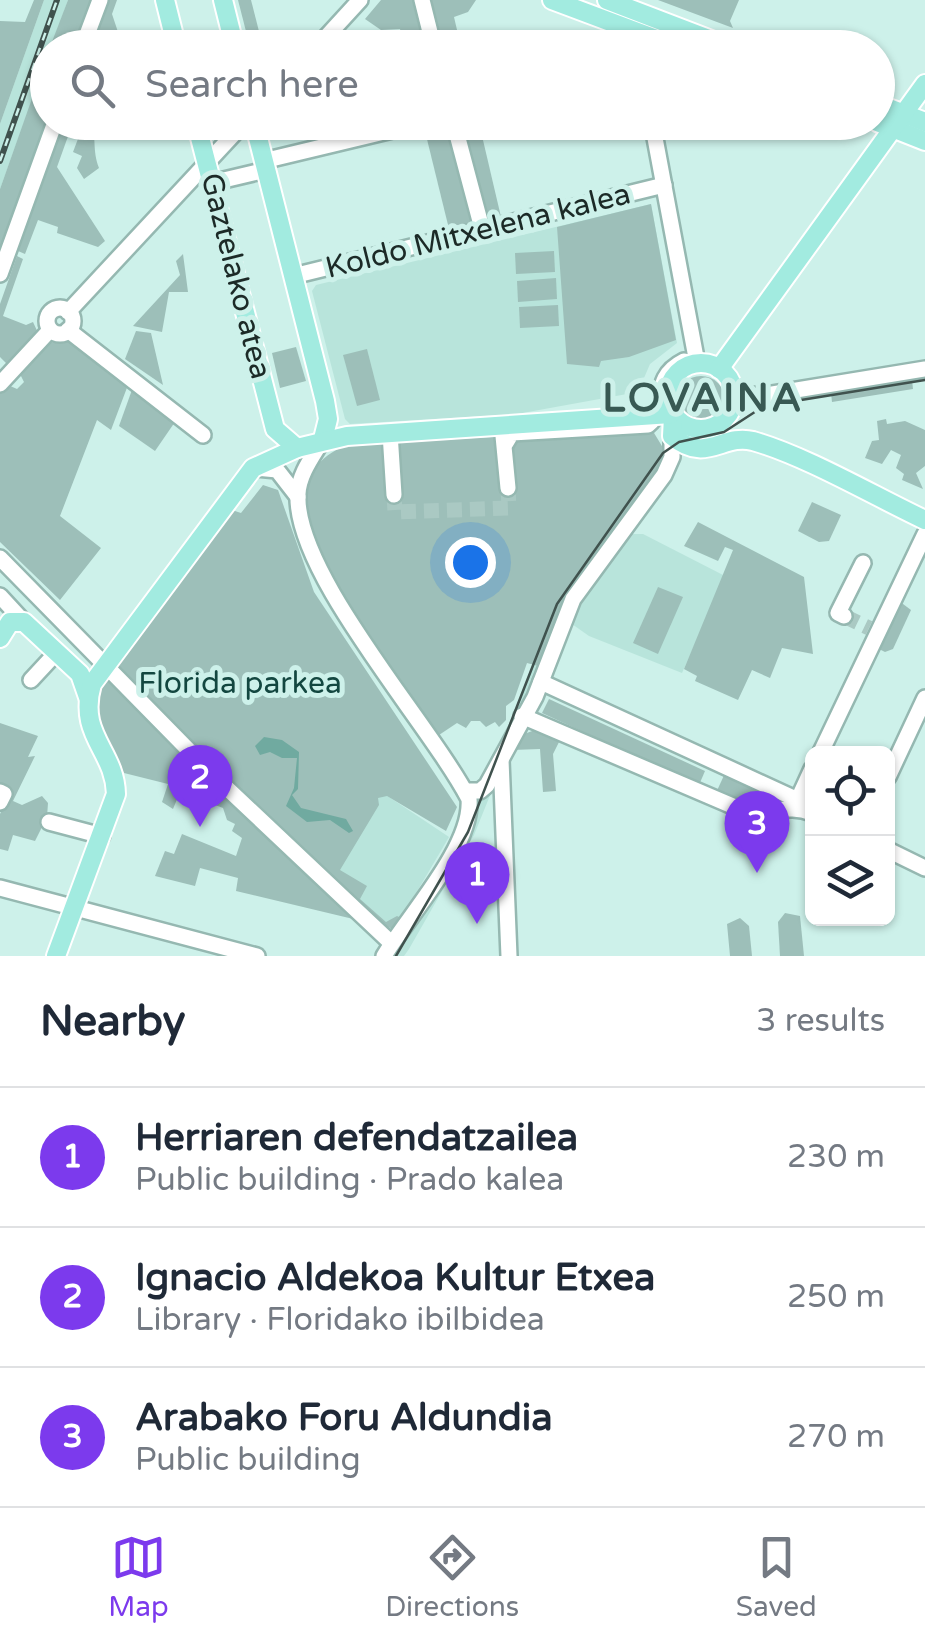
<!DOCTYPE html>
<html lang="en">
<head>
<meta charset="utf-8">
<style>
	body { margin:0; font-family:"Varela Round",sans-serif; background:#f2f2f3; color:#1f2937 }
	.controls { position:absolute; right:30px; bottom:30px; display:grid; overflow:hidden; border-radius:15px; box-shadow:0 2px 8px #0004 }
	.controls button { width:90px; height:90px; display:grid; place-items:center; padding:0; border:0; border-bottom:2px solid #e0e1e3; background:#fff; color:#1f2937; font:50px sans-serif }
	.you { position:absolute; left:470px; top:562px; width:35px; height:35px; margin:-25px; border:8px solid #fff; border-radius:50%; background:#1a73e8; box-shadow:0 0 0 15px #1a73e833 }
	.badge { display:grid; place-items:center; width:65px; height:65px; border-radius:50%; background:#7c3aed; color:#fff; font-size:32px; font-weight:700 }
	.pin { position:absolute; translate:-50% -82px; filter:drop-shadow(0 2px 5px #0008) }
	.pin::after { content:''; position:absolute; top:52px; width:35px; height:30px; background:inherit; clip-path:polygon(0 0,100% 0,50% 100%) }
	.list { margin:0; padding:0; list-style:none }
	h2 { display:flex; justify-content:space-between; align-items:center; height:130px; margin:0; padding:0 40px; font-size:42px }
	h2 small { font-size:32px; font-weight:400; color:#747a83 }
	.list li { display:grid; grid-template-columns:65px 1fr auto; gap:30px; align-items:center; box-sizing:border-box; height:140px; padding:0 40px; border-top:2px solid #e0e1e3 }
	.list b { display:block; font-size:38px; white-space:nowrap }
	.list p { margin:0; font-size:32px; white-space:nowrap; color:#747a83 }
	.list em { font-size:32px; font-style:normal; color:#747a83 }
	.icon { flex:none; width:55px; height:55px; fill:none; stroke:currentColor; stroke-width:2; stroke-linecap:round; stroke-linejoin:round }
	.map { position:relative; flex:none; width:925px; height:956px; overflow:hidden }
	.search { position:absolute; background:#fff; box-shadow:0 2px 8px #0004; left:30px; right:30px; top:30px; height:110px; display:flex; align-items:center; gap:25px; box-sizing:border-box; padding:0 35px; border-radius:55px; color:#747a83; font-size:38px }
	.sheet { height:550px; background:#fff }
	nav { display:flex; justify-content:space-around; align-items:center; box-sizing:border-box; height:140px; border-top:2px solid #e0e1e3; background:#fff; font-size:28px; color:#747a83 }
	nav a { display:grid; justify-items:center; gap:5px }
	nav .on { color:#7c3aed }
	.map>svg:first-child { display:block }
</style>
</head>
<body>
<div class="map">
<svg width="925" height="956" viewBox="0 0 925 956">
	<rect width="100%" height="100%" fill="#cdf1ea"/>
	<g fill="#b8e4db">
		<polygon points="44,0 68,0 0,189 0,124"/>
		<polygon points="651,204 677,343 650,364 638,392 517,414 350,424 345,419 312,291 316,285"/>
		<polygon points="631,534 643,534 725,576 682,673 589,636 572,624 571,616"/>
		<polygon points="533,664 542,667 474,835 409,949 404,956 394,956 471,818 487,768 514,718"/>
		<polygon points="386,795 449,837 395,929 387,929 334,872 378,797"/>
	</g>
	<g fill="#9dbfb9">
		<polygon points="34,0 44,0 0,124 0,21 25,22"/>
		<polygon points="68,0 91,0 74,47 50,47"/>
		<polygon points="108,0 117,0 112,14 123,47 91,47"/>
		<polygon points="238,0 251,0 263,47 250,47"/>
		<polygon points="381,0 476,0 468,12 454,17 461,47 405,47 400,29 381,30 365,19"/>
		<polygon points="658,0 739,0 730,21 733,28"/>
		<polygon points="47,56 47,122 0,256 0,189"/>
		<path d="M84,123H91C97,139 92,149 99,168L84,179L77,168L82,156L73,152Z"/>
		<polygon points="423,123 479,123 501,217 449,229"/>
		<polygon points="63,125 71,128 57,167 105,241 98,247 57,233 58,227 38,220 25,254 18,251"/>
		<polygon points="651,204 676,340 629,357 601,361 599,367 567,364 557,227"/>
		<polygon points="554,251 555,272 516,274 515,253"/>
		<polygon points="183,254 188,292 169,292 162,332 133,326 180,275 176,261"/>
		<polygon points="17,256 23,259 3,316 26,325 33,322 39,335 10,367 0,357 0,304"/>
		<polygon points="556,278 557,299 518,302 517,281"/>
		<polygon points="558,305 559,326 520,328 519,307"/>
		<polygon points="136,331 151,333 163,385 125,359"/>
		<polygon points="73,340 128,385 111,430 97,420 60,516 101,548 60,600 0,542 0,393 8,385 17,389 24,382 19,372 46,343"/>
		<polygon points="296,347 306,381 280,388 272,353"/>
		<polygon points="367,349 380,400 357,406 343,355"/>
		<circle cx="701" cy="400" r="24"/>
		<polygon points="912,380 913,389 832,402 831,393"/>
		<polygon points="133,387 177,419 155,451 119,426"/>
		<polygon points="886,419 887,424 905,421 925,430 925,466 916,473 923,489 902,480 904,474 896,468 901,455 891,450 882,464 865,458 872,441 879,440 877,421"/>
		<path d="M651,428L668,456L542,667L527,663L514,700L506,706V720L499,727L495,722L486,727L480,721H471L466,728L457,723L433,739C413,706 393,673 373,640C340,588 256,481 347,445Z"/>
		<path d="M263,485L278,490L314,592L457,807L446,831L387,796L378,798L379,805L340,870L367,886L360,899L386,922L397,916L401,918L395,929L236,891L238,878L200,868L195,886L155,876L165,851L174,854L182,834L236,856L242,838L232,831L235,824L227,820L223,808L197,798L199,789L191,787L188,794L180,792L173,809L162,802L168,784L124,773C107,744 87,716 103,682L232,510L241,513Z"/>
		<polygon points="812,502 841,515 829,541 819,542 798,531"/>
		<polygon points="698,522 804,577 813,654 782,648 770,678 752,670 738,700 695,681 697,676 684,669 733,550 725,547 718,561 684,546"/>
		<polygon points="658,587 683,597 658,654 633,643"/>
		<polygon points="899,601 911,610 893,649 885,652 877,648"/>
		<polygon points="549,699 705,771 699,785 542,713"/>
		<polygon points="0,723 38,736 28,757 35,756 13,801 22,805 42,796 48,803 47,817 35,841 13,835 8,851 0,849 0,814 10,793 0,789"/>
		<polygon points="535,730 560,740 553,754 556,791 543,792 540,749 512,750 524,734"/>
		<polygon points="726,771 766,790 758,808 715,795"/>
		<polygon points="785,913 800,916 804,956 780,956 778,922"/>
		<polygon points="740,918 749,926 752,956 730,956 727,924"/>
	</g>
	<polygon fill="#70aaa0" points="264,737 282,740 299,752 298,789 292,795 301,808 346,819 353,831 349,833 330,820 307,822 286,806 294,788 297,758 282,758 270,752 260,755 255,746"/>
	<g fill="none" stroke-linecap="round" stroke-linejoin="round">
		<g stroke="#aac9c3" stroke-width="15" stroke-dasharray="15 8" stroke-linecap="butt">
			<polyline points="394,495 395,512 509,508 508,488"/>
			<polyline points="844,616 869,628"/>
		</g>
		<defs>
			<g id="minor">
				<polyline points="422,0 434,48"/>
				<polyline points="82,48 100,0"/>
				<polyline points="316,48 360,0"/>
				<polyline points="638,48 640,32 661,21"/>
				<polyline points="652,122 697,363"/>
				<polyline points="455,127 480,221"/>
				<polyline points="263,161 426,122"/>
				<polyline points="211,183 266,170"/>
				<polyline points="0,274 55,122"/>
				<polyline points="293,276 664,185"/>
				<circle cx="60" cy="321" r="13"/>
				<polyline points="68,312 245,122"/>
				<polyline points="68,330 203,435"/>
				<polyline points="0,384 50,330"/>
				<polyline points="734,393 760,396 925,369"/>
				<polyline points="390,433 394,495"/>
				<polyline points="503,436 508,488"/>
				<path d="M323,439C313,456 299,474 298,494C294,574 430,724 469,799C473,846 408,916 384,956"/>
				<path d="M506,443L512,433L648,425C670,407 648,379 684,361L694,364"/>
				<polyline points="256,468 277,470 298,497"/>
				<polyline points="0,558 213,775 388,940"/>
				<polyline points="0,596 24,622"/>
				<polyline points="844,616 838,613 863,563"/>
				<polyline points="31,680 57,652"/>
				<polyline points="541,682 798,800"/>
				<path d="M522,716L742,810C768,815 788,803 812,813"/>
				<polyline points="820,754 925,534"/>
				<polyline points="501,760 509,956"/>
				<polyline points="888,777 925,698"/>
				<polyline points="465,791 480,791 487,785 535,697 573,599 664,475 672,457 672,436"/>
				<polyline points="0,792 4,794 0,802"/>
				<polyline points="795,806 812,769"/>
				<polyline points="49,822 102,836"/>
				<polyline points="888,850 925,868"/>
				<polyline points="0,888 257,956"/>
			</g>
			<g id="major">
				<polyline points="165,0 177,48"/>
				<polyline points="223,0 235,48"/>
				<polyline points="552,0 680,48"/>
				<polyline points="607,0 732,48"/>
				<polyline points="878,104 925,122"/>
				<polyline points="196,122 275,429 297,448"/>
				<polyline points="254,122 325,401 328,419 323,439"/>
				<polyline points="877,122 925,141"/>
				<circle cx="701" cy="396" r="33"/>
				<polyline points="719,369 925,84"/>
				<path d="M673,417L672,436C707,465 722,433 753,441C806,456 874,496 925,520"/>
				<polyline points="0,638 10,622 24,622 80,674 88,697"/>
				<path d="M56,956L116,794C115,750 77,736 92,684L253,468L297,448L347,436L671,414"/>
			</g>
		</defs>
		<use href="#minor" stroke="#95b8b1" stroke-width="20"/>
		<use href="#major" stroke="#fff" stroke-width="22"/>
		<use href="#minor" stroke="#fff" stroke-width="15"/>
		<use href="#major" stroke="#a2ebe0" stroke-width="18"/>
		<polyline stroke="#40524e" stroke-width="2.5" points="396,956 468,832 557,604 663,453 679,442 724,432 764,406 925,380"/>
		<defs>
			<polyline id="rail" points="0,161 57,0"/>
		</defs>
		<use href="#rail" stroke="#40524e" stroke-width="6"/>
		<use href="#rail" stroke="#cdf1ea" stroke-width="2.5" stroke-dasharray="8" stroke-linecap="butt"/>
	</g>
	<g text-anchor="middle" dominant-baseline="central" stroke-width="10" stroke-linejoin="round" paint-order="stroke">
		<g font-size="30" fill="#1c2a27" stroke="#cdf1ea">
			<text transform="translate(478 231) rotate(-14)">Koldo Mitxelena kalea</text>
			<text transform="translate(236 276) rotate(76)">Gaztelako atea</text>
		</g>
		<g font-size="30" fill="#134740" stroke="#cdf1ea">
			<text x="240" y="683">Florida parkea</text>
		</g>
		<g font-size="40" font-weight="bold" letter-spacing="2.5" fill="#385953" stroke="#cdf1ea">
			<text x="703" y="398">LOVAINA</text>
		</g>
	</g>
</svg>
<div class="controls">
<button><svg class="icon" aria-label="locate" viewBox="0 0 24 24"><circle cx="12" cy="12" r="6"/><path d="M12 2v4M12 18v4M2 12h4M18 12h4"/></svg></button>
<button><svg class="icon" aria-label="layers" viewBox="0 0 24 24"><path d="M12 4l9 5-9 5-9-5zM3 14l9 5 9-5"/></svg></button>
</div>
<div class="you"></div>
<div class="pin badge" style="left:477px;top:924px">1</div>
<div class="pin badge" style="left:200px;top:827px">2</div>
<div class="pin badge" style="left:757px;top:873px">3</div>
<div class="search"><svg class="icon" aria-label="search" viewBox="0 0 24 24"><circle cx="10" cy="10" r="6"/><path d="M15 15l6 6"/></svg>Search here</div>
</div>
<section class="sheet">
<h2>Nearby<small>3 results</small></h2>
<ul class="list">
<li><span class="badge">1</span><div><b>Herriaren defendatzailea</b><p>Public building · Prado kalea</p></div><em>230 m</em></li>
<li><span class="badge">2</span><div><b>Ignacio Aldekoa Kultur Etxea</b><p>Library · Floridako ibilbidea</p></div><em>250 m</em></li>
<li><span class="badge">3</span><div><b>Arabako Foru Aldundia</b><p>Public building</p></div><em>270 m</em></li>
</ul>
</section>
<nav>
<a class="on"><svg class="icon" aria-label="map" viewBox="0 0 24 24"><path d="M3 6l6-2 6 2 6-2v14l-6 2-6-2-6 2zM9 4v14M15 6v14"/></svg>Map</a>
<a><svg class="icon" aria-label="directions" viewBox="0 0 24 24"><path d="M12 3l9 9-9 9-9-9zM9 14v-3h6M13 9l2 2-2 2"/></svg>Directions</a>
<a><svg class="icon" aria-label="saved" viewBox="0 0 24 24"><path d="M7 4h10v16l-5-4-5 4z"/></svg>Saved</a>
</nav>
</body>
</html>
